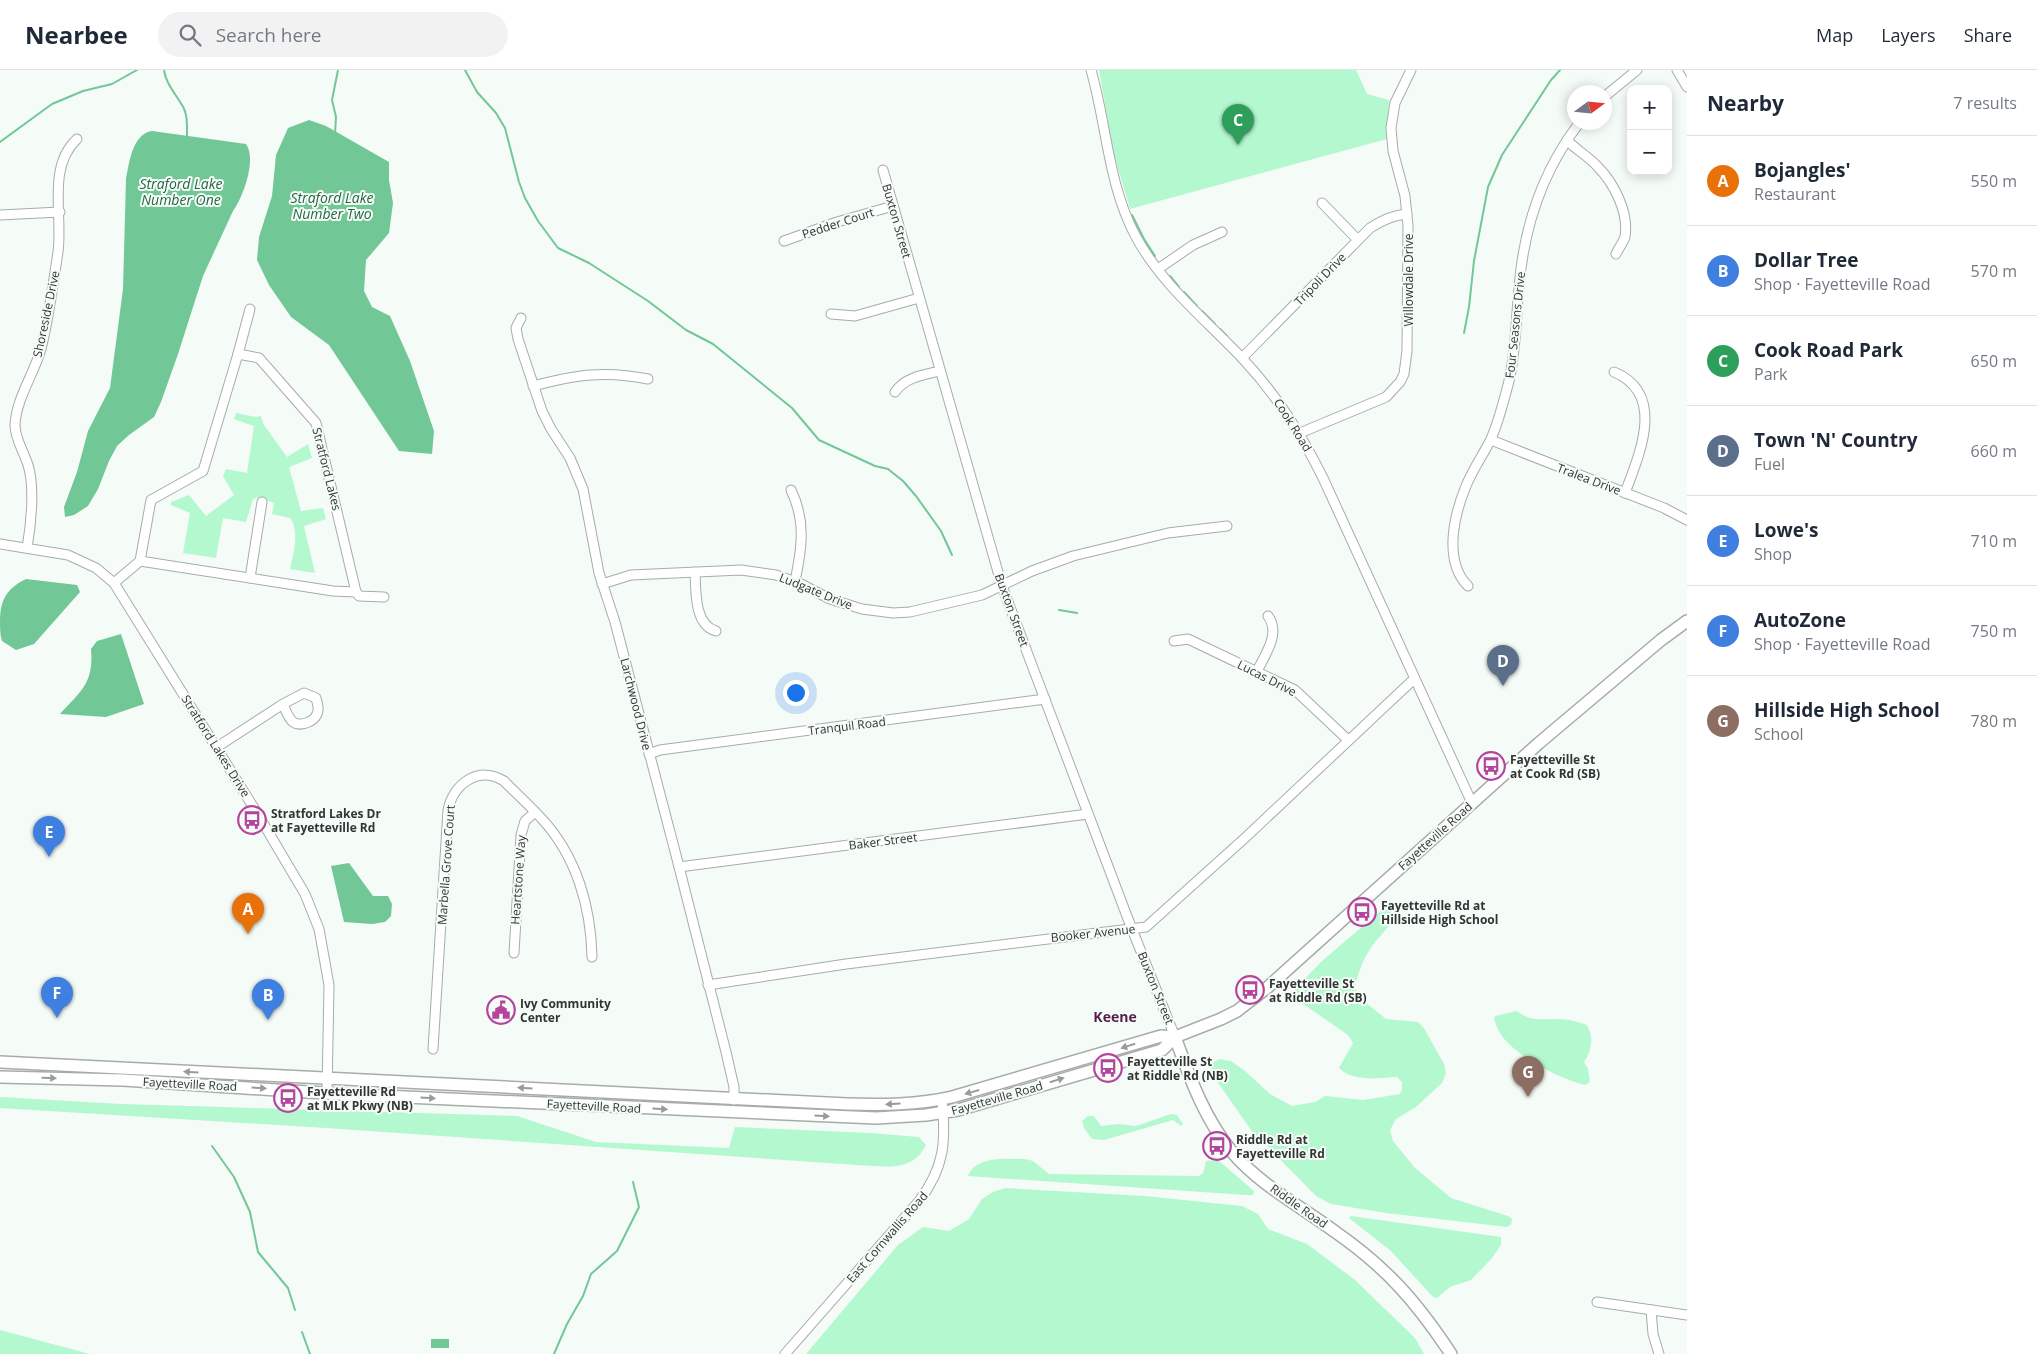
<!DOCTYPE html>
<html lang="en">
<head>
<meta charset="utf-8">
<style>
	body { margin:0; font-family:"Open Sans",sans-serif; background:#f2f2f3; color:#1f2937 }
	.controls { position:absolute; right:15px; top:15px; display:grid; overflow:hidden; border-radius:10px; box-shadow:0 2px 12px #0003 }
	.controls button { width:45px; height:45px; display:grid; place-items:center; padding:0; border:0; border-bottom:1px solid #e0e1e3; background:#fff; color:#1f2937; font:25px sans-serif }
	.compass { position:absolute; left:1567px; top:15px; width:45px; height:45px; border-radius:50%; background:#fff; box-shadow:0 2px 12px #0003; rotate:75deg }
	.you { position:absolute; left:795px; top:622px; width:18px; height:18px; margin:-12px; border:4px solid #fff; border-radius:50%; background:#1a73e8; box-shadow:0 0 0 8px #1a73e833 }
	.badge { display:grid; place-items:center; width:32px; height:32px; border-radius:50%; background:#b6439d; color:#fff; font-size:16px; font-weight:700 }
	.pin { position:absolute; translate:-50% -41px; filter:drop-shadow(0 1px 2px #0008) }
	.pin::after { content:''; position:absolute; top:26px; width:18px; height:15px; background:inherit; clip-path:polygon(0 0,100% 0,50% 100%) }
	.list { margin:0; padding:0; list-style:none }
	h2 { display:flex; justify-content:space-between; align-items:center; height:65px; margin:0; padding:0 20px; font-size:21px }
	h2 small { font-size:16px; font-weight:400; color:#747a83 }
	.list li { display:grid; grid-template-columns:32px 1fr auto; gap:15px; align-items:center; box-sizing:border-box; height:90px; padding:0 20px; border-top:1px solid #e0e1e3 }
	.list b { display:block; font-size:19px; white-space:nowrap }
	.list p { margin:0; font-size:16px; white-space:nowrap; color:#747a83 }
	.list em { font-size:16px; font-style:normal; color:#747a83 }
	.icon { flex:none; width:28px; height:28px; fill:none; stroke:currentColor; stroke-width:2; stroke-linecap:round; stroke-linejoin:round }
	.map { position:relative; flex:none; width:1687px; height:1284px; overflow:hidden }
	header { display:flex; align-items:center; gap:30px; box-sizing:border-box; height:70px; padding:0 25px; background:#fff; border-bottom:1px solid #e0e1e3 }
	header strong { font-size:24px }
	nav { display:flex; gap:28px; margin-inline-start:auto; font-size:18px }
	.search { width:350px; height:45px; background:#f2f2f3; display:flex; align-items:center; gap:12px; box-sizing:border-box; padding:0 18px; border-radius:28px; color:#747a83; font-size:19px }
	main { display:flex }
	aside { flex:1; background:#fff }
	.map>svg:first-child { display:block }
</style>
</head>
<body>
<header>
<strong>Nearbee</strong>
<div class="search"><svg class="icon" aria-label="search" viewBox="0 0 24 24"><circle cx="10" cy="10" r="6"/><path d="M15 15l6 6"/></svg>Search here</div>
<nav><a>Map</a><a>Layers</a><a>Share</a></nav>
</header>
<main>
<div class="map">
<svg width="1687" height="1284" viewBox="0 0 1687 1284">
	<rect width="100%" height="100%" fill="#f5fbf7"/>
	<g fill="#b4f8cf">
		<polygon points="1099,0 1356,0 1367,24 1389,30 1387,69 1130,139 1113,81"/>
		<path d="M236,343L256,347L261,346L264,355L287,387L308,374L312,388L289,397L301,441L323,438L326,449L304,456L315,503L290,499C293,484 300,462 290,448L272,444L274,433L259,427L253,429L246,452L223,448L216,488L183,483L190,443L171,435V432L189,425L206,446L234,425L223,406L226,399L247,403L254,356L234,349Z"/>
		<path d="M1392,835L1402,837C1395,851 1385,860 1375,872C1365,885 1357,903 1355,919L1365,932L1386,949L1418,952L1424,958L1444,994L1446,1003L1442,1013L1416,1037L1396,1049L1390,1060L1393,1071L1415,1098L1451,1128L1508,1146L1512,1149L1511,1155L1507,1157L1386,1143L1331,1134L1316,1126L1251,1060L1212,1004L1211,994L1219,989L1231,991L1245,1001L1270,1024L1292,1036L1315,1032L1325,1026L1363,1030L1400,1024L1402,1019V1012L1397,1007C1379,1008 1352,1012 1339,998L1353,973L1348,965L1293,927L1292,922L1322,891L1384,838Z"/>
		<path d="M1517,941C1531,952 1542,949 1559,949C1568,949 1579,952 1587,955C1594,968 1592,980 1584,992L1588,999L1590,1012L1585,1015C1560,1009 1513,985 1500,963C1497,959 1496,954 1494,949L1495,946Z"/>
		<path d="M0,1027L122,1034L517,1046L596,1072L729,1078L735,1057L870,1063L919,1067L926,1075C912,1103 885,1096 857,1095L326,1058L0,1038Z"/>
		<polygon points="1171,1044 1177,1045 1183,1054 1181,1056 1173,1050 1104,1070 1092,1069 1084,1058 1082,1051 1088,1046 1094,1046 1101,1056 1118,1054 1136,1056"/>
		<path d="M1025,1089L1033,1091L1049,1104L1199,1106L1203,1103L1206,1091L1218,1090L1254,1121L1253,1125H1246L968,1106C976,1085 1007,1089 1025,1089Z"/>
		<polygon points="1005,1118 1145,1126 1242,1136 1258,1144 1268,1159 1307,1174 1355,1210 1415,1268 1424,1284 806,1284 898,1175 923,1157 949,1161 969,1149 982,1129 993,1122"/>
		<polygon points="1351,1146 1501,1167 1501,1175 1492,1188 1471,1210 1450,1217 1437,1228 1433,1227 1391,1181 1349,1148"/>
		<polygon points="0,1260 90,1284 0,1284"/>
	</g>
	<g fill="#71c896">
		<polygon points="309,50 326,56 389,92 389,110 393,133 389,163 366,190 364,221 372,237 390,246 410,291 434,361 432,384 399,381 329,275 291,247 269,215 257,190 259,167 272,126 276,85 288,58"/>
		<path d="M152,61L246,74C257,89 243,128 233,141L203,206L178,284L161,332L154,347L129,365L117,376L109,391L98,419L88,436L74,445L65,447L64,437L77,402L88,361L110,318L123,219L126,109C129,94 132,64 152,61Z"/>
		<path d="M26,509L77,515L80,522L34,574L16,580L2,571C0,565 0,558 0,551C0,530 7,518 26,509Z"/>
		<path d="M121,564L144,634L106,647L60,644C81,621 94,613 91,579L97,571Z"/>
		<polygon points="349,793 373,826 388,826 392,834 391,846 385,852 372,854 344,852 331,796"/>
		<rect x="431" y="1269" width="18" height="9"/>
	</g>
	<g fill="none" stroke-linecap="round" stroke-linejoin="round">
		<g stroke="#71c896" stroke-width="2">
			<path d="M164,0C166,14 175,23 182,35C188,44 187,57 187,67"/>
			<polyline points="465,0 477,22 496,43 505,58 519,112 525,128 538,151 558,178 589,193 648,231 686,260 713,274 792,338 819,370 875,396 888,399 903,411 916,426 941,461 952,485"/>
			<polyline points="335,64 336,47 332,30 338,0"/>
			<polyline points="0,72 52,34 83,21 112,14 137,0"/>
			<polyline points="1132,145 1144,169 1155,186"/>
			<polyline points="1170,206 1179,217"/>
			<polyline points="1184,222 1197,236"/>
			<polyline points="1202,241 1215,254"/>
			<polyline points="1220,259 1227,266"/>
			<polyline points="1464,263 1469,237 1474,191 1488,117 1502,85 1551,10 1560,0"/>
			<polyline points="1059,540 1077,543"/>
			<polyline points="212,1076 234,1107 250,1142 258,1182 288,1218 295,1240"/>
			<polyline points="302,1262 310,1284"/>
			<polyline points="554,1284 567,1254 583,1226 591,1204 617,1181 639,1137 633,1112"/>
		</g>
		<defs>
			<g id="minor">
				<path d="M1091,0C1107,56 1108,115 1136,167C1162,215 1206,250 1243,289C1278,327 1300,362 1323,408L1472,733"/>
				<polyline points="1677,0 1687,17"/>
				<polyline points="1604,27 1637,0"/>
				<path d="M1567,70C1576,80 1588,86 1597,96C1614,113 1629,142 1625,167C1623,173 1618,179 1616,184"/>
				<polyline points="883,100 1002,516 1128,849 1175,967"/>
				<polyline points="1322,133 1358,170"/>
				<polyline points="0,145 60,142"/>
				<polyline points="784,171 837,152 893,136"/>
				<polyline points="1158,199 1193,175 1222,162"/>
				<polyline points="831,244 855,246 919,228"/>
				<polyline points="521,248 516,258 518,269 542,341 551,359 570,388 583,419 599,503 615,552 677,789 726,982 734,1017 734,1030"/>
				<polyline points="238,284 250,239"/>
				<path d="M1242,288L1370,158C1382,150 1393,145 1407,144"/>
				<path d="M1614,302C1667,324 1639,385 1625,423"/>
				<path d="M533,316C575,305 605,300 648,309"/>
				<path d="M895,322C905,307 924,305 940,301"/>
				<polyline points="1300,363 1386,327 1400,312 1404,304 1407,281 1408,156 1405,126 1393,81 1391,58 1395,33 1411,0"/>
				<polyline points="1491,370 1664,438 1687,450"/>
				<path d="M791,420C806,451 802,478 795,511"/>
				<polyline points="0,474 68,485 96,498 114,513 257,743 305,824 319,859 329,915 327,1023"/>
				<path d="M27,478C31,455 35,417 28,395C24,382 15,369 15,355C16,329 34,304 41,279C49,248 53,214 58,182C63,145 47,97 77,69"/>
				<path d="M695,502C696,521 694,555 716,561"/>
				<polyline points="250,508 262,432"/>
				<polyline points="114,513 140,491 151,430 203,401 238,284 259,288 316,353 356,522 333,521 140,491"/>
				<polyline points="602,514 631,505 741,500 776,505 801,514 830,529 862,539 893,543 910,542 982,525 1032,501 1073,486 1168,463 1227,456"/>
				<path d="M1468,516C1443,491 1454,445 1466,416C1473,399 1483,385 1491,369C1499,351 1504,330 1509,311C1516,281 1516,248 1519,217C1524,156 1542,101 1580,52"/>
				<polyline points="356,522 359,526 384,527"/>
				<polyline points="1174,571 1188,569 1295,620 1348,670"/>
				<path d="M1257,601C1265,585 1281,563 1268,546"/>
				<path d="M217,677L283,634L304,623L316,628C317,633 320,639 317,644C314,652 300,657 293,652C288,648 285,639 283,634"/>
				<polyline points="649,684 660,680 1045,629"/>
				<polyline points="679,797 1088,744"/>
				<polyline points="514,883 521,765 525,751 535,742"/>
				<polyline points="708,915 846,894 1146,857 1246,767 1414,609"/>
				<path d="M433,979L448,740C453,714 479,695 504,711C517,724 530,736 542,749C577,787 591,838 592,887"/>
				<polyline points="1597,1232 1687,1245"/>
				<polyline points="1651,1240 1653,1264 1659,1284"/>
				<path d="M785,1284L919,1131C945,1097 946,1071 942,1030"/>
			</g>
			<g id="major">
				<path d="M1175,967C1190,1008 1204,1048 1232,1082C1260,1115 1300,1136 1334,1161C1386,1197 1416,1231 1451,1284"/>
				<path d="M0,992L847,1034C882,1035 917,1035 952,1027L1161,966L1175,967L1221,949L1237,941L1268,917L1539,673L1661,570L1687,551"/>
				<polyline points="0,1007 123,1010 339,1024 876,1048 926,1045 958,1040 1162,980 1175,967"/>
			</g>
		</defs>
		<use href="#minor" stroke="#a7aca9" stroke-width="11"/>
		<use href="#major" stroke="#a7aca9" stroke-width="14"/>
		<use href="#minor" stroke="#fff" stroke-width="9"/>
		<use href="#major" stroke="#fff" stroke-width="11"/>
	</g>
	<defs><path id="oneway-solid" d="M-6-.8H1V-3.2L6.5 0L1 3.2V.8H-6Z" transform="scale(1.25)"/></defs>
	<g fill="#999a9a">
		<use href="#oneway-solid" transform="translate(1128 976) rotate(163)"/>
		<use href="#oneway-solid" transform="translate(191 1002) rotate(-177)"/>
		<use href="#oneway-solid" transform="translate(49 1008) rotate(1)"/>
		<use href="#oneway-solid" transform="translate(1057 1010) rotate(-17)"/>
		<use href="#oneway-solid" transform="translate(259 1018) rotate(3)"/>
		<use href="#oneway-solid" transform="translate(525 1018) rotate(-177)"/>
		<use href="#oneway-solid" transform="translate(972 1022) rotate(164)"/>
		<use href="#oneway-solid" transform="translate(428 1028) rotate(3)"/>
		<use href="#oneway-solid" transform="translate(893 1034) rotate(177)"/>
		<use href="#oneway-solid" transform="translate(660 1039) rotate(3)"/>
		<use href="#oneway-solid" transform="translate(822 1046) rotate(3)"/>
	</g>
	<defs>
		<symbol id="bus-ring" viewBox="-11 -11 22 22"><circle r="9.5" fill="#f5fbf7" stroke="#b6439d" stroke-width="1.5"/><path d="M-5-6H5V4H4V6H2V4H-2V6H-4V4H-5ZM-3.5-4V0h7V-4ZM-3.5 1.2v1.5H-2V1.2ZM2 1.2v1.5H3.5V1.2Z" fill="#b6439d"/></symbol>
		<symbol id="civic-ring" viewBox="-11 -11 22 22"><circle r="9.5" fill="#f5fbf7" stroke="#b6439d" stroke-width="1.5"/><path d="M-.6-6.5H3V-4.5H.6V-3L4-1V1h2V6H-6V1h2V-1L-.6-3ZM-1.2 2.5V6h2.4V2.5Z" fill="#b6439d"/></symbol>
	</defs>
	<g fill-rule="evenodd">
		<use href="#bus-ring" x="1475" y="680" width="32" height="32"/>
		<use href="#bus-ring" x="236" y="734" width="32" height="32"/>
		<use href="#bus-ring" x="1346" y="826" width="32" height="32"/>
		<use href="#bus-ring" x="1234" y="904" width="32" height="32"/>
		<use href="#civic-ring" x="485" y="924" width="32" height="32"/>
		<use href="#bus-ring" x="1092" y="982" width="32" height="32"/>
		<use href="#bus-ring" x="272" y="1012" width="32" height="32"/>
		<use href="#bus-ring" x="1201" y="1060" width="32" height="32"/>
	</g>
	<g text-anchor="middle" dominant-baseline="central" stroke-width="4" stroke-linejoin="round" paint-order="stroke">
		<g font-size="12" fill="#333534" stroke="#f5fbf7">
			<text transform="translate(897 151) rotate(74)">Buxton Street</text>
			<text transform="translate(838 153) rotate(-18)">Pedder Court</text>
			<text transform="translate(1320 209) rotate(-46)">Tripoli Drive</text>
			<text transform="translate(1408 210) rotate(-90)">Willowdale Drive</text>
			<text transform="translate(46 244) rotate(-78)">Shoreside Drive</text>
			<text transform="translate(1515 255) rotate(-84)">Four Seasons Drive</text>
			<text transform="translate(1293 355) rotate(58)">Cook Road</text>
			<text transform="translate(327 399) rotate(76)">Stratford Lakes</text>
			<text transform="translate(1589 409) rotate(21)">Tralea Drive</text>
			<text transform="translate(816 521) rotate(22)">Ludgate Drive</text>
			<text transform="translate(1012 540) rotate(70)">Buxton Street</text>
			<text transform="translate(1267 608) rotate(27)">Lucas Drive</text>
			<text transform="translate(636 634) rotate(76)">Larchwood Drive</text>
			<text transform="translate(847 656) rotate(-7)">Tranquil Road</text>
			<text transform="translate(216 676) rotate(58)">Stratford Lakes Drive</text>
			<text transform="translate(1435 766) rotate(-42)">Fayetteville Road</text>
			<text transform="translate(883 771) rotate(-7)">Baker Street</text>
			<text transform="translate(446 795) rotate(-86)">Marbella Grove Court</text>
			<text transform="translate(518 810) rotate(-86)">Heartstone Way</text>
			<text transform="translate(1093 863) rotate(-6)">Booker Avenue</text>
			<text transform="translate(1156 918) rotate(68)">Buxton Street</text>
			<text transform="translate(190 1014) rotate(3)">Fayetteville Road</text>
			<text transform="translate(997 1028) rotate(-16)">Fayetteville Road</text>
			<text transform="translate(594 1036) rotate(3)">Fayetteville Road</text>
			<text transform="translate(1299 1136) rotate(35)">Riddle Road</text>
			<text transform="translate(887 1167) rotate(-49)">East Cornwallis Road</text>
		</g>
		<g font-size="12" font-weight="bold" fill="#333534" stroke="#f5fbf7" text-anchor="start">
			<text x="1510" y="689">Fayetteville St<tspan x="1510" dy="14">at Cook Rd (SB)</tspan></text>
			<text x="271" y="743">Stratford Lakes Dr<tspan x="271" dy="14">at Fayetteville Rd</tspan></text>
			<text x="1381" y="835">Fayetteville Rd at<tspan x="1381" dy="14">Hillside High School</tspan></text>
			<text x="1269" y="913">Fayetteville St<tspan x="1269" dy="14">at Riddle Rd (SB)</tspan></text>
			<text x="520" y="933">Ivy Community<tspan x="520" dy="14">Center</tspan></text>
			<text x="1127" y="991">Fayetteville St<tspan x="1127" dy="14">at Riddle Rd (NB)</tspan></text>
			<text x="307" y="1021">Fayetteville Rd<tspan x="307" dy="14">at MLK Pkwy (NB)</tspan></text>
			<text x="1236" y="1069">Riddle Rd at<tspan x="1236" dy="14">Fayetteville Rd</tspan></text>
		</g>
		<g font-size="14" font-style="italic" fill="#266544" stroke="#f5fbf7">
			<text x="181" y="113">Straford Lake<tspan x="181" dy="16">Number One</tspan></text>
			<text x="332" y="127">Straford Lake<tspan x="332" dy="16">Number Two</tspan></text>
		</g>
		<g font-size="14" font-weight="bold" fill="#551e49" stroke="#f5fbf7">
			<text x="1115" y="946">Keene</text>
		</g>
	</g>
</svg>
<div class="controls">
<button>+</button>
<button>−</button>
</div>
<svg class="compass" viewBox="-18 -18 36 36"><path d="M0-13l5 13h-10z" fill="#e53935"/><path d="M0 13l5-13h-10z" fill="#747a83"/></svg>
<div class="you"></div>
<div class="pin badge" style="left:248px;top:864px;background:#e8710a">A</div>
<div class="pin badge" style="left:268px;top:950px;background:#3f7fe0">B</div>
<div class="pin badge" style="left:1238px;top:75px;background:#2e9e5b">C</div>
<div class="pin badge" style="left:1503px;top:616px;background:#5c6f8a">D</div>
<div class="pin badge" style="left:49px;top:787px;background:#3f7fe0">E</div>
<div class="pin badge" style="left:57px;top:948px;background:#3f7fe0">F</div>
<div class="pin badge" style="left:1528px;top:1027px;background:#8d6e63">G</div>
</div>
<aside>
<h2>Nearby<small>7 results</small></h2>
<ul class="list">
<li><span class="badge" style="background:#e8710a">A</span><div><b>Bojangles'</b><p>Restaurant</p></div><em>550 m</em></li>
<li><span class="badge" style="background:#3f7fe0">B</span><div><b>Dollar Tree</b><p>Shop · Fayetteville Road</p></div><em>570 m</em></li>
<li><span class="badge" style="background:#2e9e5b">C</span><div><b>Cook Road Park</b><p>Park</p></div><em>650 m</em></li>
<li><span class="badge" style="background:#5c6f8a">D</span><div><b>Town 'N' Country</b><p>Fuel</p></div><em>660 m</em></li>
<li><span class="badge" style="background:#3f7fe0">E</span><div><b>Lowe's</b><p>Shop</p></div><em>710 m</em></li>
<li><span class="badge" style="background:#3f7fe0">F</span><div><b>AutoZone</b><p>Shop · Fayetteville Road</p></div><em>750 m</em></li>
<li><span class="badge" style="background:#8d6e63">G</span><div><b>Hillside High School</b><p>School</p></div><em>780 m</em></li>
</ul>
</aside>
</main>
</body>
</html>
